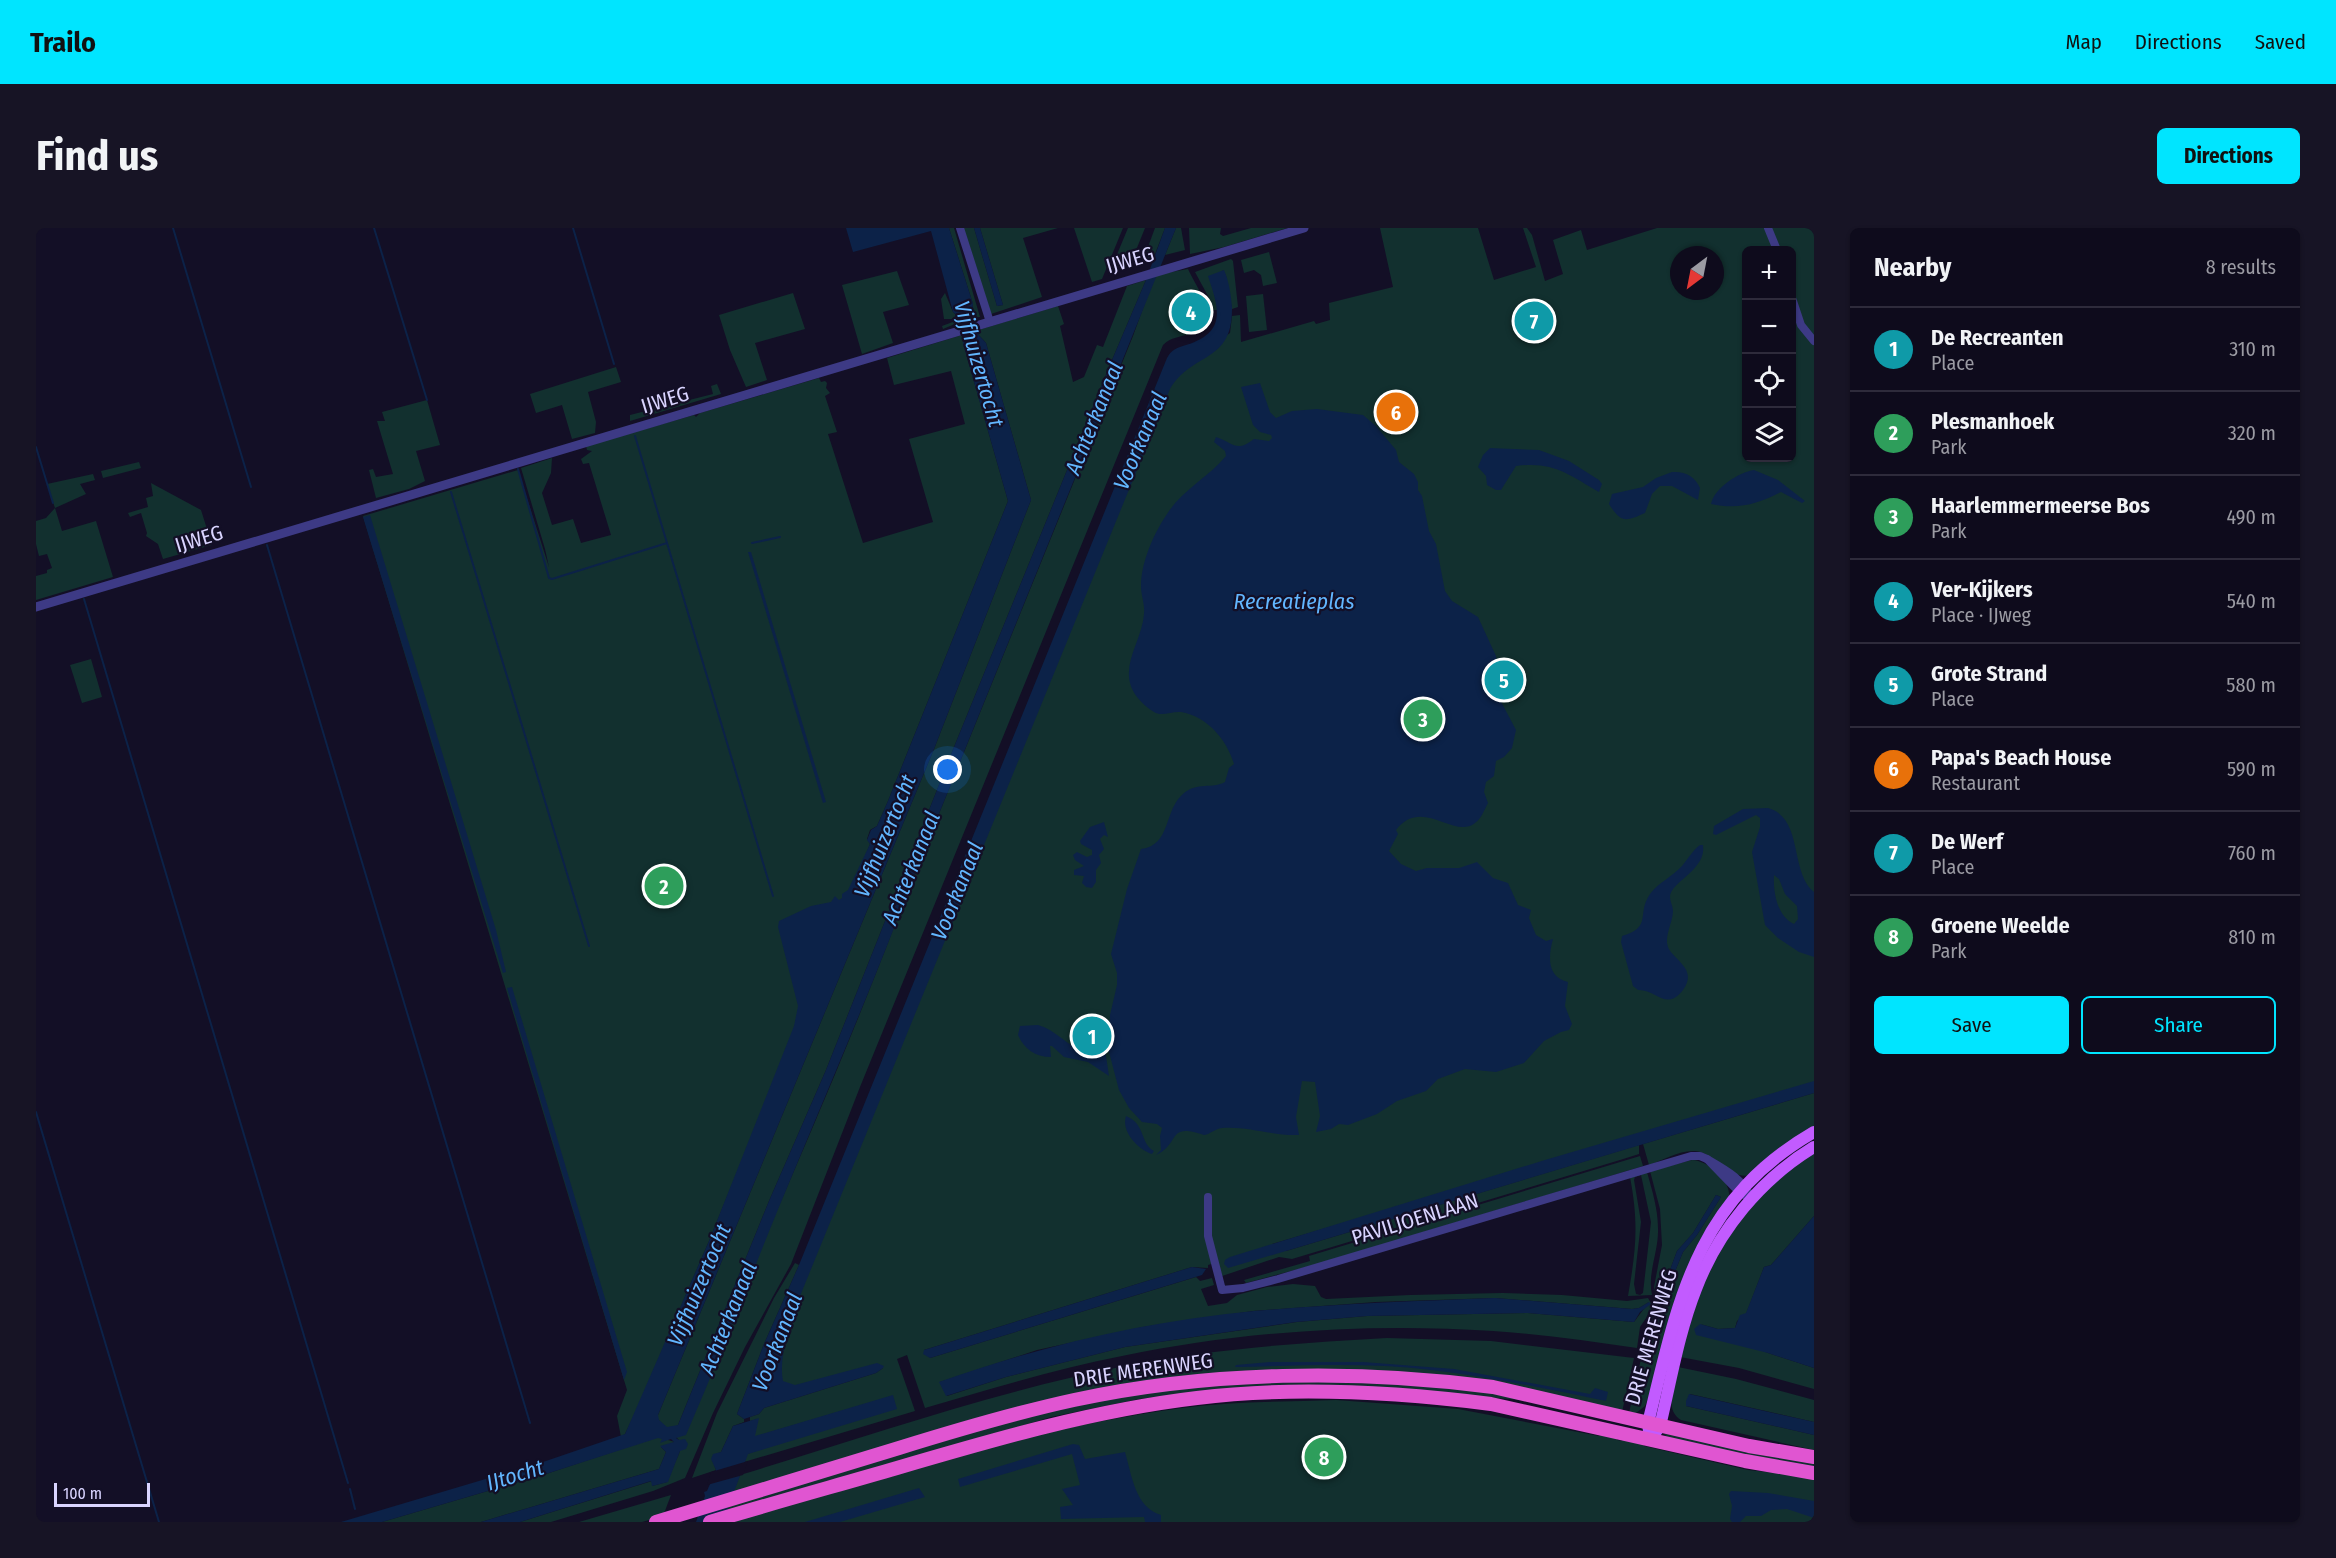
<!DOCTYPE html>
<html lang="en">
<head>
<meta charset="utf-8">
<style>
	body { margin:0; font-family:"Fira Sans Condensed",sans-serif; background:#171425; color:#f1f3f6 }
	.controls { position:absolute; right:18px; top:18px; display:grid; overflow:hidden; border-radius:9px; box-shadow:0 2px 4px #0004 }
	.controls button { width:54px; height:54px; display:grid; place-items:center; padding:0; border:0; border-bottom:2px solid #2e2b3b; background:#0e0b1c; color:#f1f3f6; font:30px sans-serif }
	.compass { position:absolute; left:1634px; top:18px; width:54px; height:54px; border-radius:50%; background:#0e0b1c; box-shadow:0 2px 4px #0004; rotate:212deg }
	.scale { position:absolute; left:18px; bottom:15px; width:96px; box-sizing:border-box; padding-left:6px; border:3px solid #d9d4ff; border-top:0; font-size:16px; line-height:21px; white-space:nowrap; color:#d9d4ff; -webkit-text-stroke:4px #130f26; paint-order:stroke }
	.you { position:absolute; left:912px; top:542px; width:21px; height:21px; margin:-15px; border:4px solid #fff; border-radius:50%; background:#1a73e8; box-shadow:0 0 0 9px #1a73e833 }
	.badge { display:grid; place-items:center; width:39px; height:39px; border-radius:50%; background:#00e5ff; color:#fff; font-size:20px; font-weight:700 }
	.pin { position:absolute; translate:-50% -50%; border:3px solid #fff; box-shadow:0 2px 6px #0006 }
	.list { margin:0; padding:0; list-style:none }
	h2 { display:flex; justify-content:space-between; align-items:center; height:78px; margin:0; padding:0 24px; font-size:26px }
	h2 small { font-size:20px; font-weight:400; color:#9b9ba3 }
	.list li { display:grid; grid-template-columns:39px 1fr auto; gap:18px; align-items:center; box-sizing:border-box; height:84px; padding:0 24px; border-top:2px solid #2e2b3b }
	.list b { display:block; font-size:22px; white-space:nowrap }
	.list p { margin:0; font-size:20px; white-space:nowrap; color:#9b9ba3 }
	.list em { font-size:20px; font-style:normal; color:#9b9ba3 }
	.actions { display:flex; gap:12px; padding:18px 24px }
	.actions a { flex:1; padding:14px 0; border:2px solid #00e5ff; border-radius:9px; text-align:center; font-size:21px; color:#00e5ff }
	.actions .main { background:#00e5ff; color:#111 }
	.icon { flex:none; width:33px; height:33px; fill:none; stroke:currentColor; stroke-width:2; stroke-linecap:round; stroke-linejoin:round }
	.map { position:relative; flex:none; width:1778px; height:1294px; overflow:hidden; border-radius:9px }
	header { display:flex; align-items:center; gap:36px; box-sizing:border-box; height:84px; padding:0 30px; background:#00e5ff; color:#111 }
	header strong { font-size:28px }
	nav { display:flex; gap:33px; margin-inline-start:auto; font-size:21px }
	.intro { display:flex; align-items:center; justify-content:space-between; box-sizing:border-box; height:144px; padding:0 36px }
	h1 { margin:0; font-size:42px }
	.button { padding:15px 27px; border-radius:9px; background:#00e5ff; color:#111; font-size:21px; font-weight:700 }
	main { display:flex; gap:36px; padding:0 36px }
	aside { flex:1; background:#0e0b1c; border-radius:9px; box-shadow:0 2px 4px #0004 }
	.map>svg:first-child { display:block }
</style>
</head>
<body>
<header>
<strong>Trailo</strong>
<nav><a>Map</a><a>Directions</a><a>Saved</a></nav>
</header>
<div class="intro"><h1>Find us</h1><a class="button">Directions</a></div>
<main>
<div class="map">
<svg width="1778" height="1294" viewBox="0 0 1778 1294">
	<rect width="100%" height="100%" fill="#130f26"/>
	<g fill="#12302f" fill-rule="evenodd">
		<polygon points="913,0 918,0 944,89 935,90 937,76"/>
		<polygon points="927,0 938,0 961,78 967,77 944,0 1022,0 987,10 1006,69 955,86"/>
		<polygon points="1038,0 1087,0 1066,51 1056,54"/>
		<polygon points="1092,0 1109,0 1096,32 1083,40 1077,36"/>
		<polygon points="1119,0 1129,0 1116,34 1106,35"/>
		<polygon points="1140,0 1145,0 1149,22 1129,27"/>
		<polygon points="1153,0 1185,0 1184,6 1187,8 1215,0 1251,0 1188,19 1154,26"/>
		<path d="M1344,0H1442L1458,52L1500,39L1487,0H1491L1496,7L1509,53L1527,46L1517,12L1545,2L1551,22L1621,0H1778V856L1236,1016L1250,1023L1603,917V926L1584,932L1306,1016L1256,1031L1243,1029L1186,1048L1182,1034L1172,1037V1040L1156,1039L888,1122L894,1130L1160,1049L1164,1053L1176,1050L1178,1057L1165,1061L1172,1078L1191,1075L1201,1067L1231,1059L1257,1056L1279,1058L1285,1069L1290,1071L1374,1067L1467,1065L1526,1067L1591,1073L1612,1070L1616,1077V1081L1604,1099L1601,1120C1553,1113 1505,1106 1457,1103C1334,1095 1207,1103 1086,1128C1020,1141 954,1161 889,1180L871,1127L861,1131L879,1183L708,1234L711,1226L859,1175L856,1168L718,1209L722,1191L714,1193V1189L723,1186L728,1180L840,1145L847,1140L741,1166L746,1103L1125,173L1145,140L1194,105L1196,88L1204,87L1205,114L1278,93L1280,96L1294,92L1293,75L1357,59ZM1710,22H1756V230H1710ZM1643,27H1679V63H1643ZM1459,1070L1596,1081L1603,1080L1613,1074L1598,1094L1492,1085L1331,1088L1261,1094L1089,1119L970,1149L911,1168L904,1154L1001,1122L1107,1099L1217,1083L1340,1074Z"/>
		<polygon points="1233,24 1241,55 1227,58 1225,47 1218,42 1208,45 1205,32"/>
		<polygon points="1195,31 1197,33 1202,79 1196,81 1190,48 1187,42 1179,69 1182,82 1176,82 1172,68 1159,44"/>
		<path d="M1152,41C1161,61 1189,96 1154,106C1144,109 1135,109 1127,117L824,859L755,1036L709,1119L677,1185L649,1250L617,1263L515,1294H484L616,1253V1258L631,1254L644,1223L643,1212L640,1209C722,1027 804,844 874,657L1097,108L1119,47Z"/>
		<polygon points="861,43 873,77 847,84 857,115 826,126 806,57"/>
		<polygon points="1110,52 1076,132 918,519 790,842 733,973 642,1197 639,1199 629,1199 621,1190 622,1187 898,521 995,272 950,115 939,103 1022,78 1028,96 1024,98 1037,154 1048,149 1061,117 1067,119 1091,58"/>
		<polygon points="757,65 769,101 719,115 731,152 710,159 694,122 683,87"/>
		<polygon points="909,65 917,84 926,93 907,101 906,98 922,92 919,91 908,91 905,71"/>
		<polygon points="1227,66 1231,102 1213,104 1210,68"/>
		<polygon points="929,106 927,115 972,273 852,573 841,598 834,602 831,611 834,616 673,1013 600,1183 589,1206 585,1209 581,1188 591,1162 327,288 482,242 513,339 509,321 485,240 516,230 515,245 506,265 516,297 537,291 545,315 575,307 553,235 547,236 545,231 556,223 551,222 550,218 658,187 660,189 664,185 783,150 785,154 789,153 791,155 790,160 794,165 789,168 801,204 792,206 827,315 897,294 873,211 929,196 915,143 858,157 851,130"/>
		<polygon points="580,139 585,154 552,164 560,194 559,205 536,211 526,177 500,185 494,166"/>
		<polygon points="681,156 685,166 594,193 594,187 677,166 675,158"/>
		<polygon points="391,172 404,217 380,223 389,253 373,261 340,270 333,242 337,241 340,249 357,246 341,193 349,193 346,184"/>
		<polygon points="103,234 105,240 67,250 65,243"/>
		<polygon points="57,246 59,252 44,256 50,266 19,280 26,303 60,293 77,349 0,372 0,348 11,345 11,342 16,340 11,326 3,328 0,316 0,293 10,290 19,280 11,256"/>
		<polygon points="115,255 165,282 176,317 127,331 122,316 110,308 111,305 105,285 94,289 92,285 112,279 110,270 117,268"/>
		<polygon points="55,431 66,469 46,475 34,437"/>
		<path d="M1778,865V900L1715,947C1694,953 1680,925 1659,923C1643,922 1628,932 1613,937L1607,916Z"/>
		<polygon points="1778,924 1778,988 1735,1037 1728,1039 1710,1086 1701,1093 1699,1100 1682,1101 1664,1096 1732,1125 1778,1140 1778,1161 1703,1140 1644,1129 1669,1048 1691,1007 1734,956"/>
		<polygon points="1604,928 1607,938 1604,939 1285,1035 1210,1055 1208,1052 1274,1033 1273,1028"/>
		<path d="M1656,932C1673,933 1696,953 1693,971L1609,1178L1600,1185H1593L1613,1095L1622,1081L1618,1059L1626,1017L1624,981L1614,943ZM1680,967L1685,969L1661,1007L1647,1024L1631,1063L1623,1065L1627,1061L1641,1023L1657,1005Z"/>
		<path d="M1611,944C1616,962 1622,981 1622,1000C1623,1023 1611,1045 1616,1067L1592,1068C1600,1022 1603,996 1594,949ZM1605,947L1615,994L1607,1065L1604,1067L1600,1066L1598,1056L1605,994L1598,952L1599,949Z"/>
		<polygon points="759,1035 763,1037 728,1116 701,1186 708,1191 708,1194 697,1198 685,1224 678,1227 676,1231 680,1242 656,1250 681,1185 738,1070"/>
		<path d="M1351,1110L1455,1113L1598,1130L1586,1184L1393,1147L1086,1158L697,1264L704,1247C830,1209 960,1163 1089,1138C1175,1121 1263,1115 1351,1110Z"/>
		<path d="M1642,1139L1700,1151L1778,1172V1194L1654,1166L1650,1178L1778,1207V1222L1645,1192C1627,1181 1639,1156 1642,1139Z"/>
		<polygon points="1290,1150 1445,1162 1496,1173 1369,1162 1189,1161 1103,1171 1015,1189 690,1286 693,1276 990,1187 1089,1166 1194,1153"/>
		<path d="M1300,1172L1422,1181L1563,1208L1566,1205L1581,1209V1212L1586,1213L1587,1209L1607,1214L1608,1218L1712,1242L1778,1249V1294H688C839,1251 990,1201 1146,1180C1197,1173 1249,1174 1300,1172Z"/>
		<polygon points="1627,1205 1778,1232 1778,1239 1697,1227 1631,1209"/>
		<polygon points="622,1209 639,1214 625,1219 630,1224 623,1241 445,1294 346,1294 513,1245"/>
		<polygon points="635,1267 627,1288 606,1294 543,1294"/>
	</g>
	<g fill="#0c2248" fill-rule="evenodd">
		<path d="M810,0H913L937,76L935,91L939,103L950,115L995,272L898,521L622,1187L623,1192L631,1199L642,1197L733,973L790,842L918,519L1076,132L1110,52L1129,0H1140L879,645C837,758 789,868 743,979C712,1055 683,1131 650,1207L640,1210L643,1212L649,1211L652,1216L650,1221L644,1223L632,1254L616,1258L615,1253L484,1294H445L623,1241L630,1224L624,1218L638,1214L635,1211L624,1215L626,1211L622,1210L513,1245L346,1294H305L507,1234L589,1206L673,1013L758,798L762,778L742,699L743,693L775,678L795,674L799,668L803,672L806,670V666L812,662L834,616L831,612L835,602L841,598L852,573L972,273L927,115C930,102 927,93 917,84L895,3L817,24Z"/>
		<polygon points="938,0 944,0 967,77 961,78"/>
		<path d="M1188,42C1193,53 1195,67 1196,79C1197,136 1157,123 1134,161L762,1073C755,1097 742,1128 747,1153L759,1157L841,1135L848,1138L847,1140L840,1145L728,1180L723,1186L708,1191L701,1186L728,1116L763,1037L1131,130C1136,121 1141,120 1150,117C1191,104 1183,81 1172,48Z"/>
		<path d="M1224,155L1234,184L1240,190L1256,183L1281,181L1327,187L1340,198L1360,222L1363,234L1378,246L1382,254V262L1386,268L1393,303L1400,316L1409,363L1416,373L1442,389L1460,428L1462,440L1459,450L1461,466L1480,502L1476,520L1468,529L1460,533L1458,548L1450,554L1448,564L1452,575C1448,582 1446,590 1439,595C1418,612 1386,568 1360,602L1362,606L1353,623L1365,636L1380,643L1391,640H1423L1441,634L1457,650L1472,655L1482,677L1495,682L1493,690L1500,707L1510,713L1517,711C1512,729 1511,749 1532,754L1529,778L1536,796L1533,802L1525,804L1508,813L1488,835L1460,844L1429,841L1402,851L1390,863L1361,873L1341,886L1312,897L1303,896L1295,901L1280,904L1284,888L1279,854L1266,853L1260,889L1263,907C1236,908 1212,898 1186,900C1178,901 1175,906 1168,907C1130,894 1145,916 1120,927L1125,922L1124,908L1126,900L1121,896L1106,894L1093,880L1083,862L1073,824L1074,787L1081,757V745L1075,726L1091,661L1105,621C1136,617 1127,582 1148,565C1161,554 1176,561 1189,554L1193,540L1198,536C1191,512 1171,488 1145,484C1136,483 1126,489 1118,484C1111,480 1106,475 1101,469C1080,441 1106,415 1108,386C1109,376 1105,368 1105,358C1105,334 1118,305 1131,286C1146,262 1173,249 1190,228L1189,223L1178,214L1180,209C1198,215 1200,225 1218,211L1233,213L1236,210L1235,207L1224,204L1217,197L1205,159Z"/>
		<path d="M1454,220L1503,222L1533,233L1563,252L1566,256L1563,264C1532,246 1517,233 1480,238L1465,262H1460L1451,257L1450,248L1442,239L1447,227Z"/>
		<path d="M1718,242L1742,252L1769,273L1766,275L1745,264C1722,276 1702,282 1675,276C1678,260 1703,244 1718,242Z"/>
		<path d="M1636,244C1649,243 1659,248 1664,260L1662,272L1636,258H1624L1616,266L1609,285C1589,294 1585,295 1573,276L1576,266L1607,259L1620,250Z"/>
		<polygon points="334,287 460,702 470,744 467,745 327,289"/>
		<polygon points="712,324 715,324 790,574 787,575"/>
		<path d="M1732,580C1768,590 1753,644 1778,664V729L1763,724L1742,710L1729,697L1716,624L1724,599V590L1720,587L1680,607L1677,606L1678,598L1707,581ZM1738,647L1743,651L1749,666L1761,678L1762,691L1758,696C1741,688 1737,664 1738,647Z"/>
		<polygon points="1068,594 1072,609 1068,607 1064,611 1068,621 1063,627 1065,635 1060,642 1060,654 1056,660 1050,659 1046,655 1048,648 1038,647 1038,642 1048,638 1039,632 1037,627 1041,624 1051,629 1056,627 1056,622 1045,616 1044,613 1054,599"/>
		<path d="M1664,617H1667C1671,642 1634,654 1634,669C1634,674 1637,678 1637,683C1637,694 1628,708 1632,719C1636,731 1663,741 1647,762C1630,784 1620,761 1602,762L1597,758L1585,714L1586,708C1617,699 1600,686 1614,666C1623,654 1636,649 1646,638C1652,631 1656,623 1664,617Z"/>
		<polygon points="476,759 591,1144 588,1152 471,760"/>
		<path d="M1002,797C1020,802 1030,817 1048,824L1068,815L1073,848L1052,834L1028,829L1016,818H1014L1015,829C999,829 988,821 982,807L984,798Z"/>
		<polygon points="1778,853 1778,865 1250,1023 1192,1040 1188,1036 1189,1032 1194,1029 1509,932"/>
		<path d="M1090,888C1110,896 1104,916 1118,923L1116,926C1101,921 1085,903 1090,888Z"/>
		<polygon points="1680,967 1685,969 1661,1007 1647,1024 1631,1063 1626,1068 1623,1065 1627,1061 1641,1023 1657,1005"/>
		<polygon points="1778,988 1778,1140 1732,1125 1660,1107 1658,1101 1664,1096 1682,1101 1699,1100 1704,1087 1710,1085 1728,1039 1735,1037"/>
		<polygon points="1156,1039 1170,1041 1166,1047 894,1130 887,1126 888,1122"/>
		<path d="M1459,1070L1596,1081L1603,1080L1613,1074L1615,1076L1604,1084L1598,1094L1492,1085L1331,1088L1260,1094L1089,1119L970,1149L910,1168L903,1154C1004,1118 1111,1093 1218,1083C1298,1076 1379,1073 1459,1070Z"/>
		<path d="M1234,1134H1327L1418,1141L1554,1166L1559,1160L1572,1164L1570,1173C1512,1161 1454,1149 1395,1142C1330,1134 1265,1138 1199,1139L1200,1137Z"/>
		<polygon points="1653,1166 1778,1194 1778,1207 1650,1178 1650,1173"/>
		<polygon points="857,1167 861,1181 712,1226 687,1294 660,1294 669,1268 668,1264 671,1263 680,1242 675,1231 677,1226 685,1224 697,1198 723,1190 719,1208"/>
		<path d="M1037,1216L1043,1217L1049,1231L1089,1224C1096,1248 1099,1279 1125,1287V1294H1109L1108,1289L1025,1291L1024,1279L1037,1277L1026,1261L1044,1257L1036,1226L924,1259L922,1251Z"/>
		<polygon points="883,1260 889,1269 804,1294 769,1294"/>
		<polygon points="1695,1263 1732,1265 1778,1273 1778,1290 1751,1281 1735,1282 1725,1288 1710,1288 1704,1294 1696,1294 1694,1291 1696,1278 1693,1266"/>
	</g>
	<polygon fill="#130f26" points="712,1233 707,1247 671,1257 675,1244"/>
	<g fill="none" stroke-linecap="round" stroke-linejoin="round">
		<g stroke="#0c2248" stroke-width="2">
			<polyline points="137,0 215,259"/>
			<polyline points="338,0 391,172"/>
			<polyline points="537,0 578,136"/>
			<polyline points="0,219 17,275"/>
			<polyline points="482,241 513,350 516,351 631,315 599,208"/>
			<polyline points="415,264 553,718"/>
			<polyline points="631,315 737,668"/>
			<polyline points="716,315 744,309"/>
			<polyline points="231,317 494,1195"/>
			<polyline points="48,371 312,1255"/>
			<polyline points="0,884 123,1294"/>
			<polyline points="314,1261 319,1281"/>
		</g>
		<polyline stroke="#62b6ff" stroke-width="1.5" stroke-dasharray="8 6" stroke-linecap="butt" points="912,670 925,675"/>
		<g stroke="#3d3a85" stroke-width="8">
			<polyline points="924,0 954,94"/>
			<polyline points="1732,0 1741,22"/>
			<polyline points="1756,70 1765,97 1778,113"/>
			<path d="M1671,931C1690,942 1707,951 1716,971L1704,965Z"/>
			<polyline points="1172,969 1172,1008 1186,1062 1207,1060 1242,1051 1655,928 1664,928 1671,931"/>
		</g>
		<polyline stroke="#3d3a85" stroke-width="9" points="0,379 1268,0"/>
		<g stroke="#c25bff" stroke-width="12">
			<path d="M1619,1205L1624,1198C1635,1152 1643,1104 1660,1061C1682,1003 1725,951 1778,919"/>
			<path d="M1614,1211L1612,1195C1642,1073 1659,973 1778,904"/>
		</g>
		<g stroke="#e055d1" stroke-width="14">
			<path d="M620,1294C701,1270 782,1244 863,1220C921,1202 978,1185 1038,1172C1171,1143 1322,1141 1457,1159L1713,1218L1778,1229"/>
			<path d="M674,1294C737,1275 799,1258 861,1240C960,1211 1059,1182 1161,1170C1258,1158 1359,1164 1455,1176L1709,1233L1778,1245"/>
		</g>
	</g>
	<g text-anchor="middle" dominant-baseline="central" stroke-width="4.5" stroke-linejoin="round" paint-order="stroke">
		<g font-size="21" fill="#d9d4ff" stroke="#130f26">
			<text transform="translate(1094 32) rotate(-16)">IJWEG</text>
			<text transform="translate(629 172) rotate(-17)">IJWEG</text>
			<text transform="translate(163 311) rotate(-17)">IJWEG</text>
			<text transform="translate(1379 991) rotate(-17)">PAVILJOENLAAN</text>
			<text transform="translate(1615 1109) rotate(-74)">DRIE MERENWEG</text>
			<text transform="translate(1107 1142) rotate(-8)">DRIE MERENWEG</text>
		</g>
		<g font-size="22" font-style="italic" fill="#62b6ff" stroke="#130f26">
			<text transform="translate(943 136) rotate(74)">Vijfhuizertocht</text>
			<text transform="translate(1058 190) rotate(-68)">Achterkanaal</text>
			<text transform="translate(1104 213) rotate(-67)">Voorkanaal</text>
			<text x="1258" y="373">Recreatieplas</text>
			<text transform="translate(849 608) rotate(-68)">Vijfhuizertocht</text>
			<text transform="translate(875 640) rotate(-68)">Achterkanaal</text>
			<text transform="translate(921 663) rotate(-68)">Voorkanaal</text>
			<text transform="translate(663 1057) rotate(-67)">Vijfhuizertocht</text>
			<text transform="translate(692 1090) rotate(-68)">Achterkanaal</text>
			<text transform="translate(741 1114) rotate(-69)">Voorkanaal</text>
			<text transform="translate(479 1247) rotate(-17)">IJtocht</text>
		</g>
	</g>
</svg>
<div class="controls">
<button>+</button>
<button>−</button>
<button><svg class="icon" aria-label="locate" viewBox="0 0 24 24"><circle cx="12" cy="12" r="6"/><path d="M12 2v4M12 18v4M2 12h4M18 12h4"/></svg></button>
<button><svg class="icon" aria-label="layers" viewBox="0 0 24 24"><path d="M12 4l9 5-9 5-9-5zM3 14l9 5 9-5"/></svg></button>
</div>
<svg class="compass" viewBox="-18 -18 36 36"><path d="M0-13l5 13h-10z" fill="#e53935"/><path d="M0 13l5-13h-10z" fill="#9b9ba3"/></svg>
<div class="scale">100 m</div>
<div class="you"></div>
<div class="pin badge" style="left:1056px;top:808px;background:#0f9aa8">1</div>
<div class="pin badge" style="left:628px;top:658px;background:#2e9e5b">2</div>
<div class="pin badge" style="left:1387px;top:491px;background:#2e9e5b">3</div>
<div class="pin badge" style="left:1155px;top:84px;background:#0f9aa8">4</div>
<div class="pin badge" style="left:1468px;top:452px;background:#0f9aa8">5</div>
<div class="pin badge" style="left:1360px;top:184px;background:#e8710a">6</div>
<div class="pin badge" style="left:1498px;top:93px;background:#0f9aa8">7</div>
<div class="pin badge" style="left:1288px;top:1229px;background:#2e9e5b">8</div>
</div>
<aside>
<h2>Nearby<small>8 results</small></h2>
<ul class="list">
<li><span class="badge" style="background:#0f9aa8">1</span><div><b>De Recreanten</b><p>Place</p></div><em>310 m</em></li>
<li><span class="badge" style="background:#2e9e5b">2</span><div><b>Plesmanhoek</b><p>Park</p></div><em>320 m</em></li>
<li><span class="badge" style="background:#2e9e5b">3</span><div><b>Haarlemmermeerse Bos</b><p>Park</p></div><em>490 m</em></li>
<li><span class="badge" style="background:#0f9aa8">4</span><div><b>Ver-Kijkers</b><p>Place · IJweg</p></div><em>540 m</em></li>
<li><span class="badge" style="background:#0f9aa8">5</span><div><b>Grote Strand</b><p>Place</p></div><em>580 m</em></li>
<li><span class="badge" style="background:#e8710a">6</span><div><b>Papa's Beach House</b><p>Restaurant</p></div><em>590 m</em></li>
<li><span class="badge" style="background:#0f9aa8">7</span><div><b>De Werf</b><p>Place</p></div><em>760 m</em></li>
<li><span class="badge" style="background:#2e9e5b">8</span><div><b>Groene Weelde</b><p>Park</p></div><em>810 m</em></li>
</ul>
<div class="actions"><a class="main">Save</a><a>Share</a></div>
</aside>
</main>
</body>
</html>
